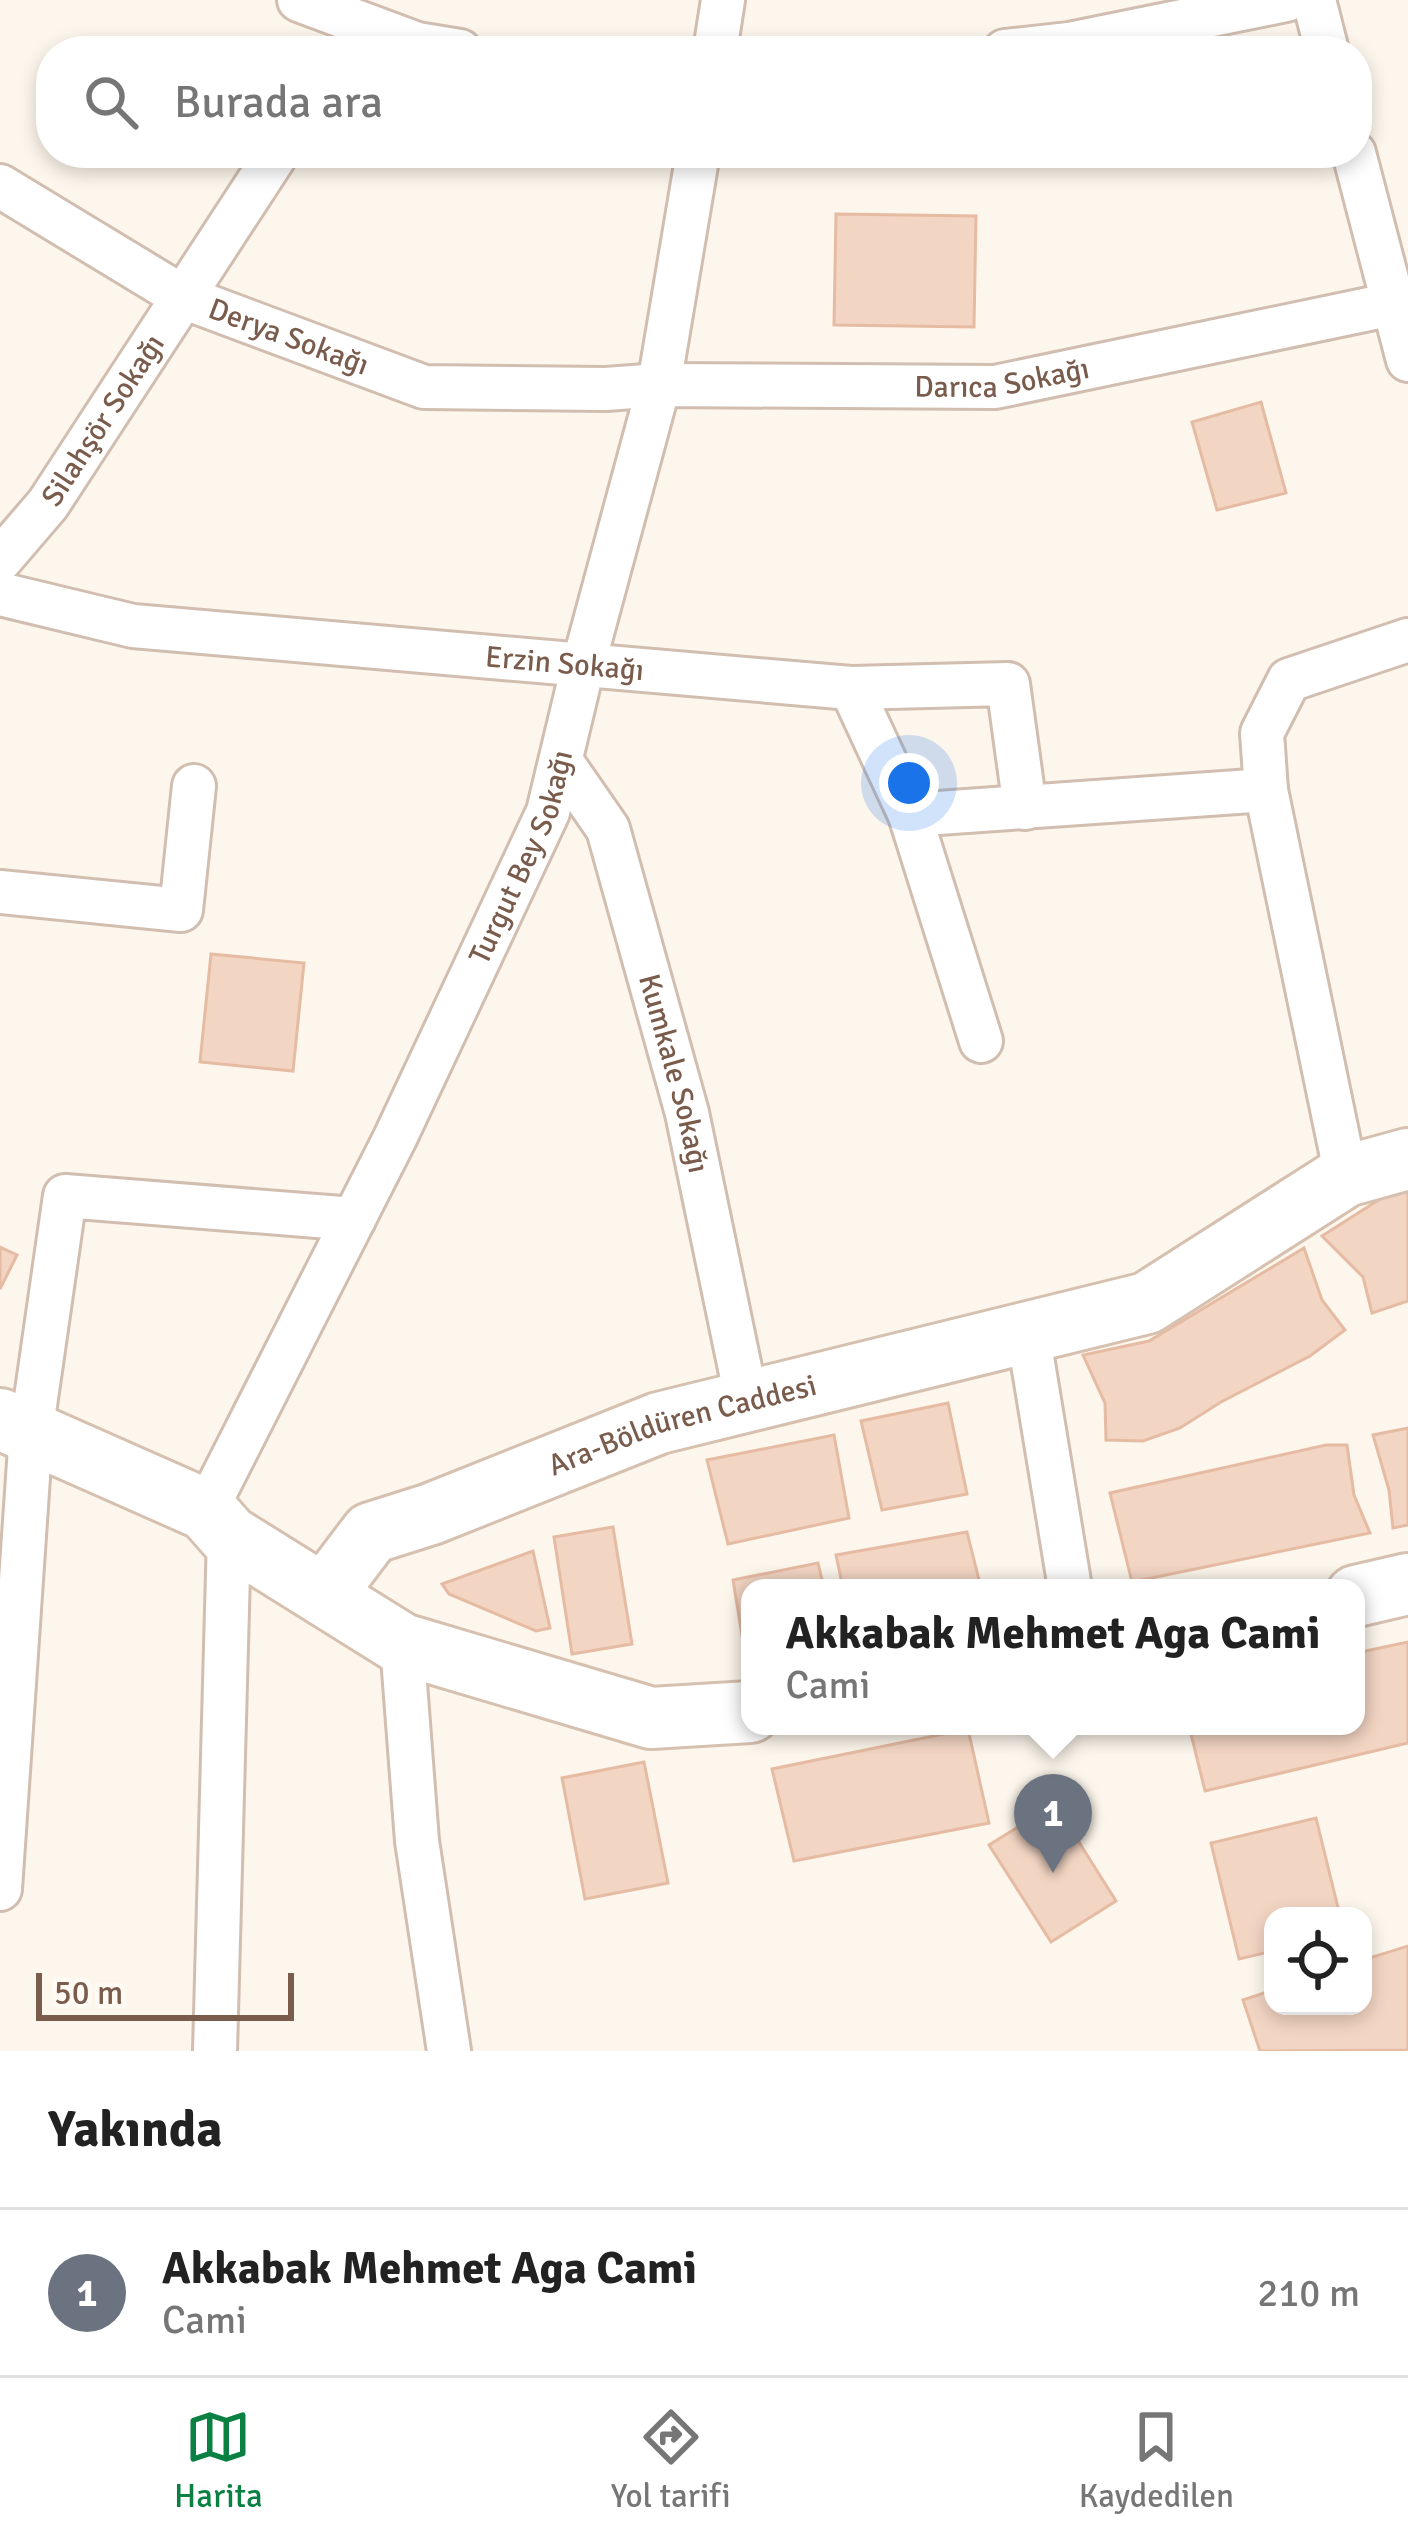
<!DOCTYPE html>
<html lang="tr">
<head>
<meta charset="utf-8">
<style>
	body { margin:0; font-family:Signika,sans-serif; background:#f2f2f2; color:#222 }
	.controls { position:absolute; right:36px; bottom:36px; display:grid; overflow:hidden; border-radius:24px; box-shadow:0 6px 18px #0003 }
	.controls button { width:108px; height:108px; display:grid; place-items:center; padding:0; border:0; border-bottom:3px solid #e0e0e0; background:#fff; color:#222; font:60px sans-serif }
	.scale { position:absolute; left:36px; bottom:30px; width:258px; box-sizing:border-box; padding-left:12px; border:6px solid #7a5c4d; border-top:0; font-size:33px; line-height:42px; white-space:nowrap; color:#7a5c4d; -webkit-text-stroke:9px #fffaf3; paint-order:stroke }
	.you { position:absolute; left:909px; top:783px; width:42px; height:42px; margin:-30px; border:9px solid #fff; border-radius:50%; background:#1a73e8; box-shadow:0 0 0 18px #1a73e833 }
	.badge { display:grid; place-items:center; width:78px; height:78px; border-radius:50%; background:#0b8043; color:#fff; font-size:39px; font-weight:700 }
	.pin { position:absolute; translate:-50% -99px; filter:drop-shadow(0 3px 6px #0008) }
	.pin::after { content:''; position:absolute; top:63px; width:42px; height:36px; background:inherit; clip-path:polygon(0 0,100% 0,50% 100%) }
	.popup { position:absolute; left:741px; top:1579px; width:624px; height:156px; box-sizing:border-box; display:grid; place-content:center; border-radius:24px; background:#fff; filter:drop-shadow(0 3px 9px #0005); font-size:39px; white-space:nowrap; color:#767676 }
	.popup b { font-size:45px; color:#222 }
	.popup::after { content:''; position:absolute; left:50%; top:100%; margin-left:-24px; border:24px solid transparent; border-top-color:#fff }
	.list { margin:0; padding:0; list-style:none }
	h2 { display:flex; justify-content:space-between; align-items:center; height:156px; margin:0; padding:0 48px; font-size:51px }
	h2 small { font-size:39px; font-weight:400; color:#767676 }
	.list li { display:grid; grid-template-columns:78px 1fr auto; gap:36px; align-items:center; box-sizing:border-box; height:168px; padding:0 48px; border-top:3px solid #e0e0e0 }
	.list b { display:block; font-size:45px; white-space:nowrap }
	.list p { margin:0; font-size:39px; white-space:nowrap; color:#767676 }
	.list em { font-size:39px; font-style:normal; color:#767676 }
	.icon { flex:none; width:66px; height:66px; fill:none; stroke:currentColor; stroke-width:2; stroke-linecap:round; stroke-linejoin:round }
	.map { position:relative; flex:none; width:1408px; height:2051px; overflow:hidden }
	.search { position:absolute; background:#fff; box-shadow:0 6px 18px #0003; left:36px; right:36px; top:36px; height:132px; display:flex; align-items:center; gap:30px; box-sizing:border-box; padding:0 42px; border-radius:48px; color:#767676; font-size:45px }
	.sheet { height:324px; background:#fff }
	nav { display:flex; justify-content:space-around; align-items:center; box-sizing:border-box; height:168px; border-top:3px solid #e0e0e0; background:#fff; font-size:33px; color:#767676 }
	nav a { display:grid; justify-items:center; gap:6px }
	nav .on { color:#0b8043 }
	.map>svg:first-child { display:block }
</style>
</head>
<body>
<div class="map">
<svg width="1408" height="2051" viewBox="0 0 1408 2051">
	<rect width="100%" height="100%" fill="#fdf6ec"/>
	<g fill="#f3d5c3" stroke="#e6bba3" stroke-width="3">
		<polygon points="836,214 976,216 974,327 834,325"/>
		<polygon points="1261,402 1286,493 1217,510 1192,422"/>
		<polygon points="211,954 304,963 293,1071 200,1062"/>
		<polygon points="1408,1191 1408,1301 1372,1313 1363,1277 1322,1236 1385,1196"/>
		<polygon points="0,1247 17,1255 0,1289"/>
		<polygon points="1304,1248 1322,1300 1345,1330 1310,1356 1221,1402 1180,1428 1143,1441 1106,1440 1105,1403 1083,1355 1149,1341"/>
		<polygon points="948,1403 967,1494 882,1510 861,1421"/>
		<polygon points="1408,1428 1408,1525 1393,1528 1389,1490 1373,1435"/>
		<polygon points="834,1435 849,1518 728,1544 707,1460"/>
		<polygon points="1326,1445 1347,1445 1354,1495 1370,1533 1132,1582 1110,1493"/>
		<polygon points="613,1527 632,1644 572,1654 554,1537"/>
		<polygon points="967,1532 981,1588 843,1588 836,1555"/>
		<polygon points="533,1551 550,1628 536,1631 449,1594 442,1584"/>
		<polygon points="818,1563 824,1588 750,1588 750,1659 746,1660 733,1580"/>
		<polygon points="1408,1642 1408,1743 1205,1791 1189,1726 1356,1726 1356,1653"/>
		<polygon points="968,1729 989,1823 794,1861 772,1769"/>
		<polygon points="644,1762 668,1883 585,1899 562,1778"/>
		<polygon points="1055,1804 1116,1901 1051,1942 989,1845"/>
		<polygon points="1316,1818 1340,1916 1273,1916 1273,1951 1239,1959 1211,1843"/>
		<polygon points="1408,1946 1408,2050 1260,2051 1243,2000 1273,1990 1273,2006 1363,2006 1363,1960"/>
	</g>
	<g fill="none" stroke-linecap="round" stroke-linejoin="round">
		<defs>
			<g id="street">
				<polyline points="299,0 417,44 460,51"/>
				<polyline points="1314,0 1327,51"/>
				<polyline points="715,51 723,0"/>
				<polyline points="1005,51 1069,44 1286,0"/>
				<polyline points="1354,153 1408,360"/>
				<path id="s1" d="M0,186L183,297L424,387L606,389L659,385L995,387L1393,304"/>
				<path id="s2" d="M0,560L48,504L277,153"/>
				<path id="s3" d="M0,594L133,626L851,688L1008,684L1025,808"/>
				<polyline points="851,688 910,815 981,1041"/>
				<path id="s4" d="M561,761L608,829L687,1113L747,1402"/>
				<polyline points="910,815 1266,790"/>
				<polyline points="0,892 181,910 194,786"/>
				<polyline points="1346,1176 1266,790 1262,733 1289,680 1408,640"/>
				<polyline points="1028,1333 1070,1588"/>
				<path id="s5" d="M206,1510L395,1138L548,812L583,666L659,385L698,153"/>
				<polyline points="402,1644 417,1841 449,2051"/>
				<polyline points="0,1889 31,1433 65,1196 354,1219"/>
				<polyline points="215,2051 229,1536"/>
			</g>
			<g id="secondary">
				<polyline points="0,1419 206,1510 229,1536 402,1644 651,1718 750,1712"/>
				<path id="s6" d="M324,1595L371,1533L431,1514L659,1423L1147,1303L1346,1176L1408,1159"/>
				<polyline points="1356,1596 1408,1584"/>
			</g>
		</defs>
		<use href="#street" stroke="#d1beb0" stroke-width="48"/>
		<use href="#secondary" stroke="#d6c0b0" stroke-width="66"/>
		<use href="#street" stroke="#fff" stroke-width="42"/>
		<use href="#secondary" stroke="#fff" stroke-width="60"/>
	</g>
	<g text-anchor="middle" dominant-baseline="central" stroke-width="12" stroke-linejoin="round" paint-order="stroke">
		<g font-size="30" fill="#7a5c4d" stroke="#fffaf3">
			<text stroke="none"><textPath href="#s1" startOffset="327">Derya Sokağı</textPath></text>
			<text stroke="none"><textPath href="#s1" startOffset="1050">Darıca Sokağı</textPath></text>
			<text stroke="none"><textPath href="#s2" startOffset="174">Silahşör Sokağı</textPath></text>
			<text stroke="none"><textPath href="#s3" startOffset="570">Erzin Sokağı</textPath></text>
			<text stroke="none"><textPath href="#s5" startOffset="726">Turgut Bey Sokağı</textPath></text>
			<text stroke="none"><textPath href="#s4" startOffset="336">Kumkale Sokağı</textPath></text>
			<text stroke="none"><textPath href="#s6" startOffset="408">Ara-Böldüren Caddesi</textPath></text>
		</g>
	</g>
</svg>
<div class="controls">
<button><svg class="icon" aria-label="locate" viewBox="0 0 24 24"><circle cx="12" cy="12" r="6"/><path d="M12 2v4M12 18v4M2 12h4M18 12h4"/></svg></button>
</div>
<div class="scale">50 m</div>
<div class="you"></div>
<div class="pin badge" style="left:1053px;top:1873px;background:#6b7280">1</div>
<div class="popup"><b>Akkabak Mehmet Aga Cami</b>Cami</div>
<div class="search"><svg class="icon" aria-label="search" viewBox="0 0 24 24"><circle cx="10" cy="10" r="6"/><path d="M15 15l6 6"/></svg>Burada ara</div>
</div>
<section class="sheet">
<h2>Yakında<small></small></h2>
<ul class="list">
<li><span class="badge" style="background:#6b7280">1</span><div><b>Akkabak Mehmet Aga Cami</b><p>Cami</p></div><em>210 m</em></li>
</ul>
</section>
<nav>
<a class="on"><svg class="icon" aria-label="map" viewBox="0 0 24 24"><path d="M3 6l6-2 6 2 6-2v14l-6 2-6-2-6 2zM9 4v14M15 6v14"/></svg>Harita</a>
<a><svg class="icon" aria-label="directions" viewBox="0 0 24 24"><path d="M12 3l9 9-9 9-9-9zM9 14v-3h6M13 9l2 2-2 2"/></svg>Yol tarifi</a>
<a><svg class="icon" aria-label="saved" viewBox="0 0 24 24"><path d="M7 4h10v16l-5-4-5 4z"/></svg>Kaydedilen</a>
</nav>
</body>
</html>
